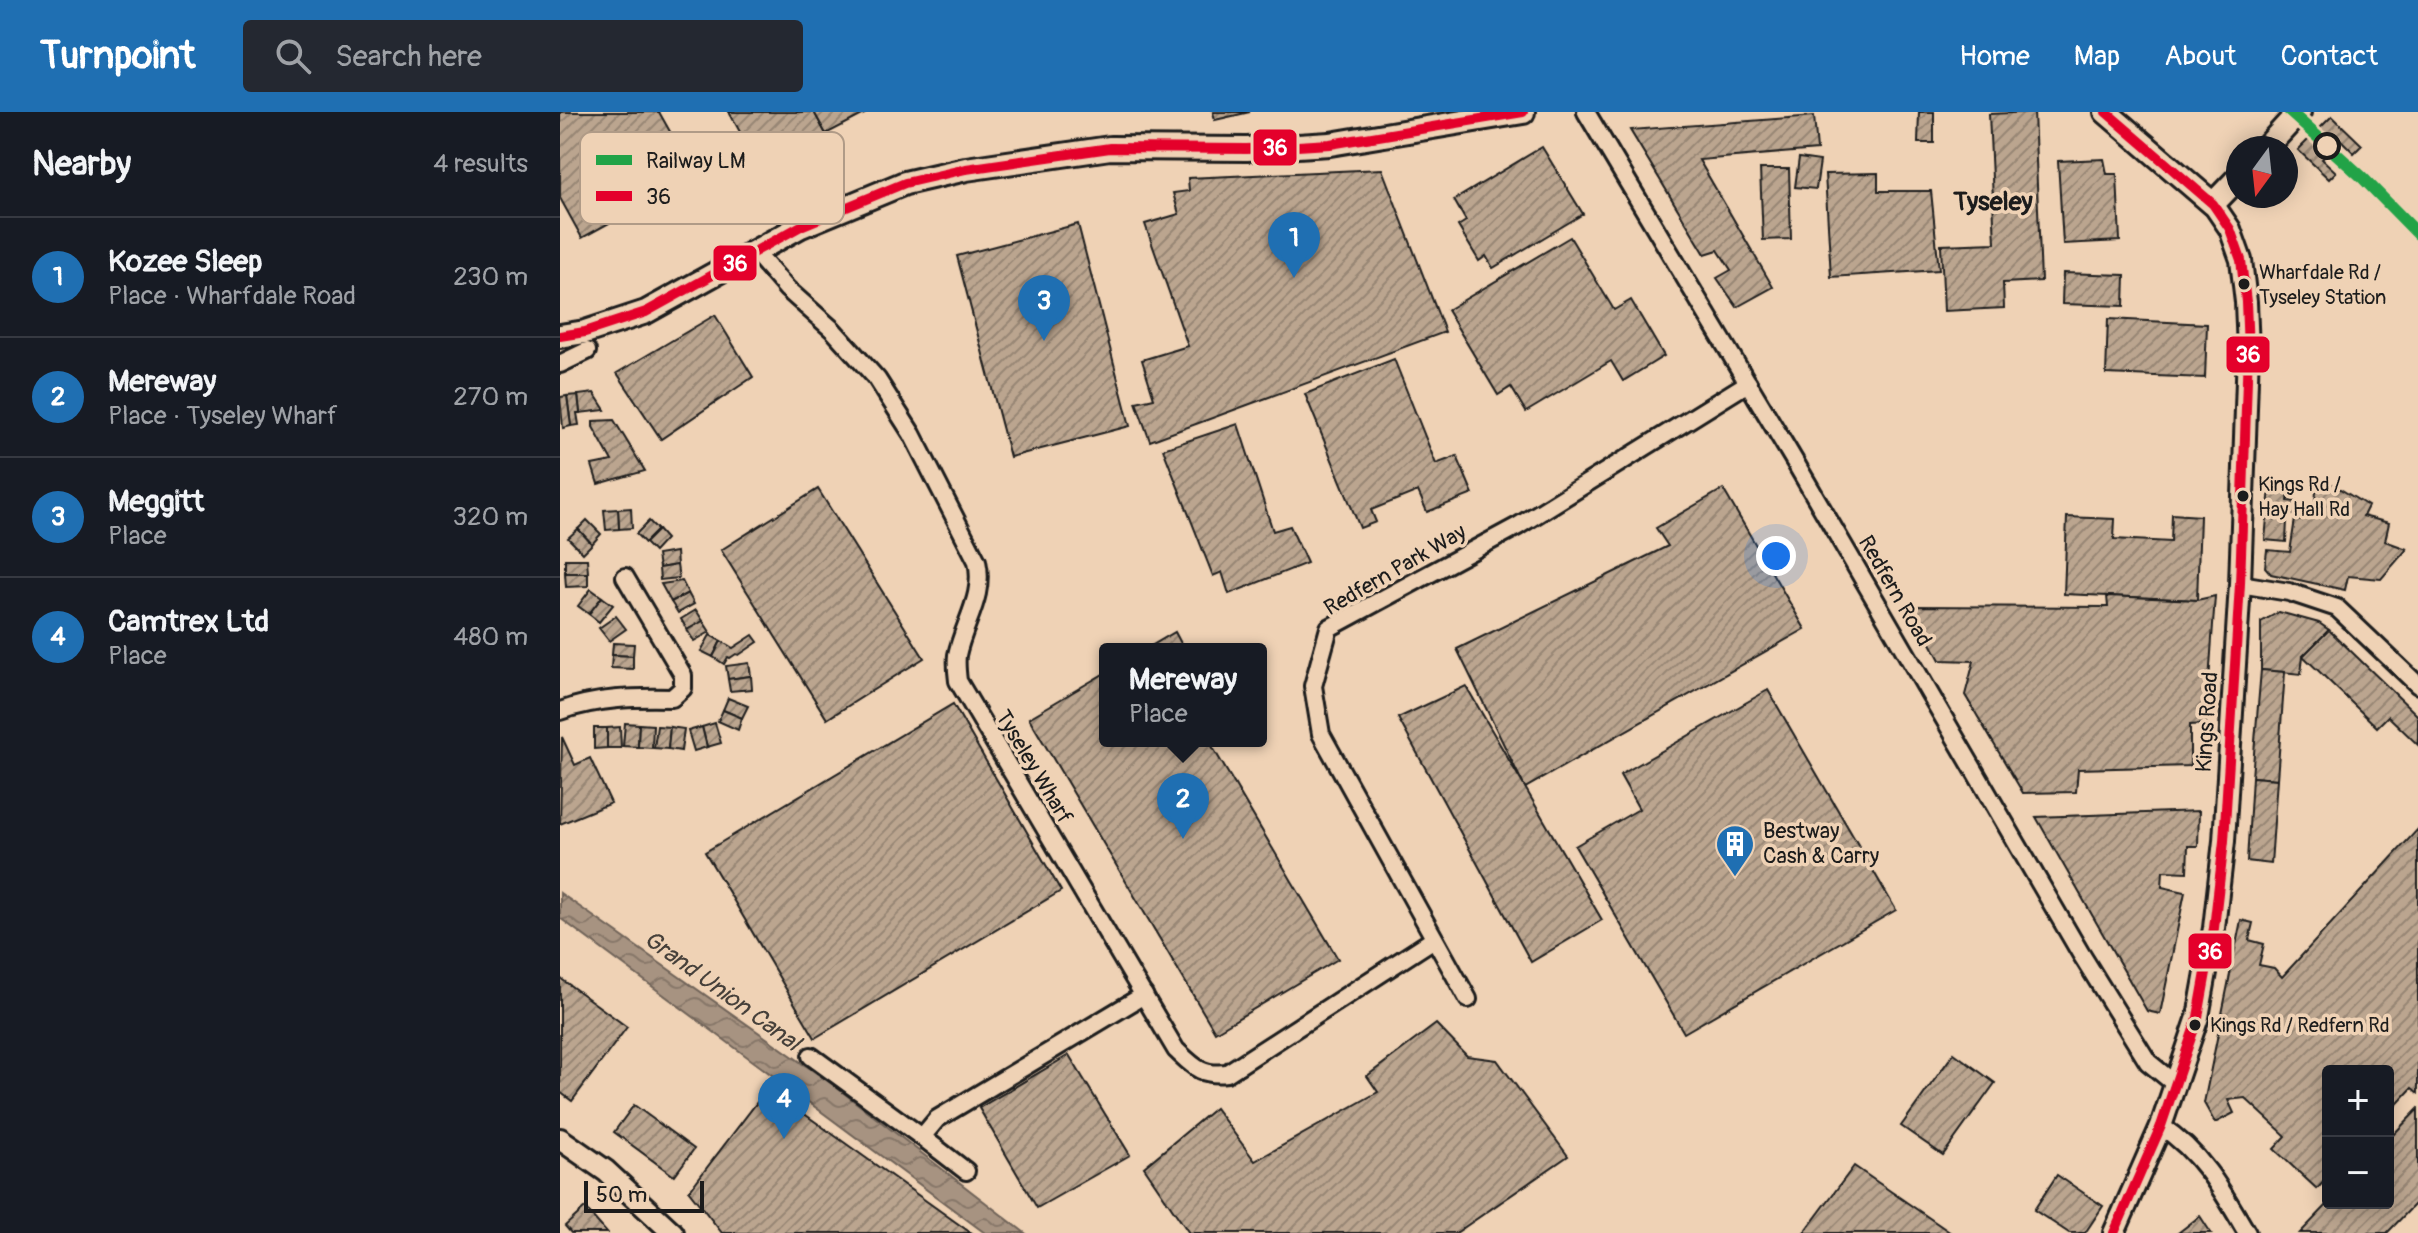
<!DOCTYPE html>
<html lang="en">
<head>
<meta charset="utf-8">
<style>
	body { margin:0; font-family:Pangolin,sans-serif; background:#242831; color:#f1f3f6 }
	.controls { position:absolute; right:24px; bottom:24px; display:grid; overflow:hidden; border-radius:8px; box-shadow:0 4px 20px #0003 }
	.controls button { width:72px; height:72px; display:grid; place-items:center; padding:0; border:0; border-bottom:2px solid #363941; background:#171b24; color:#f1f3f6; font:40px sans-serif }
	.compass { position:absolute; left:1666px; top:24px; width:72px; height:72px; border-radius:50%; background:#171b24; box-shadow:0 4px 20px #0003; rotate:195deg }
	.scale { position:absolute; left:24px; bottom:20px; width:120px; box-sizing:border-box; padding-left:8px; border:4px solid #1c1c1c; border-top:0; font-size:22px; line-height:28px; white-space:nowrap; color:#1c1c1c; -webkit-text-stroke:6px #efd2b5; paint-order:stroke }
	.you { position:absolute; left:1216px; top:444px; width:28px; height:28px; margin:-20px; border:6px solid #fff; border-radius:50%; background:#1a73e8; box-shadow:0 0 0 12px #1a73e833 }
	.badge { display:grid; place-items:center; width:52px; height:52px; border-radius:50%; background:#1f6fb2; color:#fff; font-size:26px; font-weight:700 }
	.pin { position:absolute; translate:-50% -66px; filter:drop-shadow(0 2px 4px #0008) }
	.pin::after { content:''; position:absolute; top:42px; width:28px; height:24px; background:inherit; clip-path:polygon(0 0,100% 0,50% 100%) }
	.popup { position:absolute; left:539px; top:531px; width:168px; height:104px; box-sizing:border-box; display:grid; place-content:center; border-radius:8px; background:#171b24; filter:drop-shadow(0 2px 6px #0005); font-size:26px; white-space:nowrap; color:#9ea1a6 }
	.popup b { font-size:30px; color:#f1f3f6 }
	.popup::after { content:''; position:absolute; left:50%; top:100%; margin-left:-16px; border:16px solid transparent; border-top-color:#171b24 }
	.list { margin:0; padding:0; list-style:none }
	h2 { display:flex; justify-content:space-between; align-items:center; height:104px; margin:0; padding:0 32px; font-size:34px }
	h2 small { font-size:26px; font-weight:400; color:#9ea1a6 }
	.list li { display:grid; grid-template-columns:52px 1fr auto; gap:24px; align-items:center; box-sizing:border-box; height:120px; padding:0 32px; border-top:2px solid #363941 }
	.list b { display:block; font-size:30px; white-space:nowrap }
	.list p { margin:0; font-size:26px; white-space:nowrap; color:#9ea1a6 }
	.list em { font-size:26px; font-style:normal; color:#9ea1a6 }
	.icon { flex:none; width:44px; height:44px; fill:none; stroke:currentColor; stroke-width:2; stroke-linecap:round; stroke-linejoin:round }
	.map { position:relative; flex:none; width:1858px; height:1121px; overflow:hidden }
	header { display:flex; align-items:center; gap:48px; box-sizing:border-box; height:112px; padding:0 40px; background:#1f6fb2; color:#fff }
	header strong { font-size:38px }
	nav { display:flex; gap:44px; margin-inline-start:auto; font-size:28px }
	.search { width:560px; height:72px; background:#242831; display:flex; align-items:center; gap:20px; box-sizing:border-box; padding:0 28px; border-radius:8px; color:#9ea1a6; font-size:30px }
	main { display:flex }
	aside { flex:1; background:#171b24 }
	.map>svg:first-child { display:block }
</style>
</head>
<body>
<header>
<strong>Turnpoint</strong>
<div class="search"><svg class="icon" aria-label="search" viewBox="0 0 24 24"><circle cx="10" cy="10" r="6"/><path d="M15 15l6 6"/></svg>Search here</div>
<nav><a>Home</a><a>Map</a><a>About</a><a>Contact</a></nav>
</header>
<main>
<aside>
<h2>Nearby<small>4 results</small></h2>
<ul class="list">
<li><span class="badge">1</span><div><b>Kozee Sleep</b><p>Place · Wharfdale Road</p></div><em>230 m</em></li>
<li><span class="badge">2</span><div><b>Mereway</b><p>Place · Tyseley Wharf</p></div><em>270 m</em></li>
<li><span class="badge">3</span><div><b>Meggitt</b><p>Place</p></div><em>320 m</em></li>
<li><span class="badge">4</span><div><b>Camtrex Ltd</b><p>Place</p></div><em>480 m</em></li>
</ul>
</aside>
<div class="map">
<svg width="1858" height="1121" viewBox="0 0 1858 1121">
	<defs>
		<pattern id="water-waves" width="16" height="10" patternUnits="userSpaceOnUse" patternTransform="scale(2)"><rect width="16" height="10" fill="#a79381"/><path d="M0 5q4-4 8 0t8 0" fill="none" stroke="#877769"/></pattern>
		<pattern id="building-hatch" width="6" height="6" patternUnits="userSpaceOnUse" patternTransform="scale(2)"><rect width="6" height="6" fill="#bba58f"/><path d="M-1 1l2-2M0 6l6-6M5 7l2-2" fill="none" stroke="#978674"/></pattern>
	</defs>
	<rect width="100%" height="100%" fill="#efd2b5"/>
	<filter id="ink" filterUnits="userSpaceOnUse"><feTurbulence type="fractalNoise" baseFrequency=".0125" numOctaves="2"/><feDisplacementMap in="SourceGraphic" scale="16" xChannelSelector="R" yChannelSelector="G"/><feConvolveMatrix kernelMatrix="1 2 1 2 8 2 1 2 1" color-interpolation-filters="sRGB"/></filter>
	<g filter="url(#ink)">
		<polygon fill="url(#water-waves)" stroke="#6f6359" stroke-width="2" points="0,781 272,972 465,1121 425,1121 0,806"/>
		<g fill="url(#building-hatch)" stroke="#1c1c1c" stroke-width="2">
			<polygon points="0,0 99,0 135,64 22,126 0,86"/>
			<polygon points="169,0 254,0 278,44 213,80"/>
			<polygon points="254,0 308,0 266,22"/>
			<polygon points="653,0 690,0 655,8"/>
			<polygon points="1359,0 1374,0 1374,31 1358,31"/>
			<polygon points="1474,0 1481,169 1443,171 1444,196 1384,199 1381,133 1435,131 1429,2"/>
			<polygon points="1254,4 1257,38 1139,48 1213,175 1177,195 1157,166 1171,158 1158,138 1145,142 1070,18"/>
			<polygon points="1772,4 1802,33 1794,41 1781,28 1762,47 1776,60 1769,67 1738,38"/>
			<polygon points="982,35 1023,102 933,156 926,144 919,149 898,114 906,109 894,88"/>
			<polygon points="1239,46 1260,49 1256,77 1235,75"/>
			<polygon points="1544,47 1547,62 1557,62 1560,129 1503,132 1498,49"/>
			<polygon points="822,57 885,220 590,329 576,290 594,286 582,248 628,234 585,112 619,102 613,81 629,79 628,66"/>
			<polygon points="1200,57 1229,57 1231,127 1203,128"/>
			<polygon points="1318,61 1318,79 1371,79 1379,158 1271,165 1265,62"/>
			<polygon points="518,112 570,314 450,345 397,144"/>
			<polygon points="1010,125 1054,198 1071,188 1104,244 1063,269 1051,249 966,300 951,275 938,283 887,198"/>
			<polygon points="1503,161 1565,163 1564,194 1502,192"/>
			<polygon points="155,203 193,265 101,327 57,261"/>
			<polygon points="1548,207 1647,212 1645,266 1546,262"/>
			<polygon points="834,247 876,352 897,344 913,382 867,400 858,379 811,398 816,410 800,416 745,282"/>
			<polygon points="34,281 45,298 20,301 18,283"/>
			<polygon points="18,283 20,301 17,301 19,313 11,314 7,284"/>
			<polygon points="7,284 11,314 3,316 0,285"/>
			<polygon points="54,308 85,359 38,372 32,353 52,349 33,315 33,309"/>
			<polygon points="678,312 713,419 730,414 747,451 669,482 662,460 653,464 603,337"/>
			<polygon points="1757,370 1772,372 1808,394 1803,404 1829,411 1825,429 1847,437 1821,467 1788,464 1785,478 1711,462 1705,455 1707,438 1730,440 1735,407 1742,409 1744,398 1754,400"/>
			<polygon points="1710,376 1729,378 1728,389 1738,390 1737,403 1728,402 1727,408 1707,406"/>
			<polygon points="258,377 364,546 267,607 161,438"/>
			<polygon points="1163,377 1245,517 965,676 897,537 1108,434 1096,416"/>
			<polygon points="71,396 72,416 59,417 58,397"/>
			<polygon points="58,397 59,417 46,418 44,398"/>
			<polygon points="1612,402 1640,404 1637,488 1504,482 1507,405 1555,407 1554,427 1611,430"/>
			<polygon points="1707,406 1727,408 1726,430 1705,428"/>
			<polygon points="27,408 41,422 32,432 18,417"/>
			<polygon points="89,409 98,418 85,431 76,422"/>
			<polygon points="18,417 32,432 23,441 8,426"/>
			<polygon points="98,418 106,427 94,440 85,431"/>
			<polygon points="116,440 117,453 99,456 97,443"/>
			<polygon points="5,447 27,447 28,461 5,461"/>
			<polygon points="117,453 119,466 100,468 99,456"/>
			<polygon points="5,461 28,461 28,474 6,475"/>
			<polygon points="122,469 128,481 111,490 101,472"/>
			<polygon points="31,477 42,485 29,502 18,494"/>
			<polygon points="128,481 134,492 118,501 111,490"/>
			<polygon points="1547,484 1637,488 1655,484 1646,612 1630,613 1630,654 1518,657 1516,680 1463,681 1405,583 1414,549 1380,548 1351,494 1548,495"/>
			<polygon points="42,485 53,493 39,510 29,502"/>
			<polygon points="136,498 143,509 127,518 121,507"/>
			<polygon points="1719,500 1759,511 1769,518 1743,544 1741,562 1701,558 1701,510"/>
			<polygon points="56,504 66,517 49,529 39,516"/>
			<polygon points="143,509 150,520 134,529 127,518"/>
			<polygon points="1769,518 1858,604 1858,633 1828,604 1817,615 1743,544"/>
			<polygon points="615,520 624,537 586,537"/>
			<polygon points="150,523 161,529 153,545 141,539"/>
			<polygon points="193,523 198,530 179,543 176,542 170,546 168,545 164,552 153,545 161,529 173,536"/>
			<polygon points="53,531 74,532 73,544 52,543"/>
			<polygon points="52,543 73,544 73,557 51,556"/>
			<polygon points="189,551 191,564 168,567 166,554"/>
			<polygon points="1701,558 1725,560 1717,667 1692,665"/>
			<polygon points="545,561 545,629 649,629 778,847 655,920 469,606"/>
			<polygon points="191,564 192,577 170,579 168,567"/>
			<polygon points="906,574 1042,808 971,850 838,606"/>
			<polygon points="1208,578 1336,798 1124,921 1015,734 1079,697 1060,663"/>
			<polygon points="168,586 188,594 182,606 163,598"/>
			<polygon points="393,592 501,779 255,926 145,740"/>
			<polygon points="163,598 182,606 178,618 158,609"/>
			<polygon points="65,611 79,612 78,635 63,634"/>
			<polygon points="155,611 161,631 147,635 142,615"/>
			<polygon points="79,612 93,613 92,636 78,635"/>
			<polygon points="97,614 110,615 108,637 94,636"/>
			<polygon points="60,615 61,636 47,636 47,616"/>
			<polygon points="110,615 124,617 121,639 108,637"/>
			<polygon points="142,615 147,635 134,639 128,619"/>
			<polygon points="34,616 47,616 47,636 34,637"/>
			<polygon points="2,625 15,653 30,646 51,691 0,712"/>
			<polygon points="1692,665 1717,667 1711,752 1687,749"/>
			<polygon points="1639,699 1638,734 1628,734 1627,760 1603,759 1602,775 1625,780 1600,902 1587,899 1476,705"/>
			<polygon points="1858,717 1858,981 1852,976 1828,1002 1828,959 1768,959 1768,1065 1757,1077 1714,1037 1726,1024 1685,986 1668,988 1674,1001 1655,1011 1644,991 1681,808 1693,811 1689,828 1704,832 1699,853 1714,856 1722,865"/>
			<polygon points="0,866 67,915 12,989 0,980"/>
			<polygon points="876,912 907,944 937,948 1008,1044 896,1121 629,1121 584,1055 655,996 695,1049 818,980 807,964"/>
			<polygon points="1394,941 1435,971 1383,1043 1341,1014"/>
			<polygon points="509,943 570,1043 477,1096 419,996"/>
			<polygon points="208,976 411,1121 162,1121 129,1079"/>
			<polygon points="74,993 134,1037 114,1064 54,1020"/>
			<polygon points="1858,997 1858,1089 1827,1121 1740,1121 1769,1091 1828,1091 1828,1028"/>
			<polygon points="1294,1054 1391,1121 1244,1121"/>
			<polygon points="1497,1063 1543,1094 1525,1121 1509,1121 1474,1098"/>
			<polygon points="25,1096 47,1121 11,1121 5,1114"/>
			<polygon points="1640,1104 1651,1121 1618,1121"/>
		</g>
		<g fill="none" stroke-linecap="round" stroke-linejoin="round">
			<defs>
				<g id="minor">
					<polyline points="1026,0 1235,350 1521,842 1588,950 1615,972"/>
					<path d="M194,139L227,177L273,218L317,267L352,322L417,449C425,484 404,510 397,543C396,552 397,561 398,569L616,938C634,955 641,964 667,961L874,827"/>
					<polyline points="0,252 27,239"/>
					<polyline points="1680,472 1729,480 1777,496 1858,573"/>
					<path d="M0,599C36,586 74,585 112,586L123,576V563L65,465"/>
					<polyline points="908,887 761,622 753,574 769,516 958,414 1188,271"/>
					<polyline points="251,944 362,1025"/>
					<path d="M1601,1014C1642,1041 1663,1080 1687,1121"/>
					<polyline points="406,1059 362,1025 377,1007 584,883"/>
				</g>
				<g id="tertiary">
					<polyline points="0,1027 46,1059 113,1121"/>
					<polyline points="1554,1121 1601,1014 1638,905 1654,816 1664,729 1680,472 1688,238 1686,190 1681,148 1670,117 1653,92"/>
				</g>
				<g id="secondary">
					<polyline points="1546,0 1653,92 1678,66"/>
					<polyline points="1706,36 1739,0"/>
					<polyline points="0,224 25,220 86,200 241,114 345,71 406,57 550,36 687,37 770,32 963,0"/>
				</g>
			</defs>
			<use href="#minor" stroke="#1c1c1c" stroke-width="22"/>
			<use href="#tertiary" stroke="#1c1c1c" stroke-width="26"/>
			<use href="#secondary" stroke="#1c1c1c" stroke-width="28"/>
			<use href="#minor" stroke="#efd2b5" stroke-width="16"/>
			<use href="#tertiary" stroke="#efd2b5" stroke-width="20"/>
			<use href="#secondary" stroke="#efd2b5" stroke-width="22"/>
			<defs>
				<g id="bus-1">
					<polyline points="1546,0 1653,92 1670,117 1681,148 1686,190 1688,238 1680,472 1664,729 1654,816 1638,905 1601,1014 1554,1121"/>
					<polyline points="0,224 25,220 86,200 241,114 345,71 406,57 550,36 687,37 770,32 963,0"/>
				</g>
			</defs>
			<use href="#bus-1" stroke="#efd2b5" stroke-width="16"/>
			<use href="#bus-1" stroke="#e4002b" stroke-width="10"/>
			<defs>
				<polyline id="rail-1" points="1730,0 1802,65 1858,122"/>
			</defs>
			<use href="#rail-1" stroke="#efd2b5" stroke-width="18"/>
			<use href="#rail-1" stroke="#21a347" stroke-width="12"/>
		</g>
	</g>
	<defs>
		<symbol id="building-pin" viewBox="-11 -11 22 30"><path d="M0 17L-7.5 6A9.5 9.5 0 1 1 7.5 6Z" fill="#1f6fb2" stroke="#efd2b5"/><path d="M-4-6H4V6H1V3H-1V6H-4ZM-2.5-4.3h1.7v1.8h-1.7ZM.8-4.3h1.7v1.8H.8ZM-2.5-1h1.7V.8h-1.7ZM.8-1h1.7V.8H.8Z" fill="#fff"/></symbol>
	</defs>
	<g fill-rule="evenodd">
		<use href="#building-pin" x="1153" y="710" width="44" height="60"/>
	</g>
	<circle fill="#efd2b5" stroke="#1c1c1c" stroke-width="4" cx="1767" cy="34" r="12"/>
	<g fill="#1c1c1c" stroke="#efd2b5" stroke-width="3">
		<circle cx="1684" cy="172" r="7"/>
		<circle cx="1683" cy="384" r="7"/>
		<circle cx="1635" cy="913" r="7"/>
	</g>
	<g text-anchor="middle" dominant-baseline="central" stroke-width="7" stroke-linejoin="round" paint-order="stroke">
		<g font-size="20" fill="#1c1c1c" stroke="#efd2b5" text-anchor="start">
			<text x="1699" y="160">Wharfdale Rd /<tspan x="1699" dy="25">Tyseley Station</tspan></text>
			<text x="1698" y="372">Kings Rd /<tspan x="1698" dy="25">Hay Hall Rd</tspan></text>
			<text x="1650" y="913">Kings Rd / Redfern Rd</text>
		</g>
		<g font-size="22" fill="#1c1c1c" stroke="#efd2b5">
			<text transform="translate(835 458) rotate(-30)">Redfern Park Way</text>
			<text transform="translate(1335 479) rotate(60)">Redfern Road</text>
			<text transform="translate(1647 610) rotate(-86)">Kings Road</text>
			<text transform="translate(474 655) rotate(59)">Tyseley Wharf</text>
		</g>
		<g font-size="22" fill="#1c1c1c" stroke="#efd2b5" text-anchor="start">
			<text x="1203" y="719">Bestway<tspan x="1203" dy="25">Cash &amp; Carry</tspan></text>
		</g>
		<g font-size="24" font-style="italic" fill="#46403a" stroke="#efd2b5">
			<text transform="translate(162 879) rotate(36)">Grand Union Canal</text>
		</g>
		<g font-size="26" font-weight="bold" fill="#1c1c1c" stroke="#efd2b5">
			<text x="1433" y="90">Tyseley</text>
		</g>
	</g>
	<rect x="20" y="20" width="264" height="92" rx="12" fill="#efd2b5" stroke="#b09b87" stroke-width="2"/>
	<rect x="36" y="43" width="36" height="10" fill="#21a347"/>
	<rect x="36" y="79" width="36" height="10" fill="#e4002b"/>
	<g font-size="22" fill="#1c1c1c">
		<text x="86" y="56">Railway LM</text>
		<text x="86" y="92">36</text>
	</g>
	<g stroke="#efd2b5" stroke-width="3">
		<rect x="692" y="16" width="46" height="39" rx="8" fill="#e4002b"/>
		<rect x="152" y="132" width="46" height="38" rx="8" fill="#e4002b"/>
		<rect x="1665" y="223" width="46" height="39" rx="8" fill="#e4002b"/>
		<rect x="1627" y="820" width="46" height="38" rx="8" fill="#e4002b"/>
	</g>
	<g font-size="22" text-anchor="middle" font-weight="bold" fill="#fff">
		<text x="715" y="43">36</text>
		<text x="175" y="159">36</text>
		<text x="1688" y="250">36</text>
		<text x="1650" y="847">36</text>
	</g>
</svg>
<div class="controls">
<button>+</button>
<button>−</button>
</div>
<svg class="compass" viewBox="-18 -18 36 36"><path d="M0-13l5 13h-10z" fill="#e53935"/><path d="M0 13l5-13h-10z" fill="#9ea1a6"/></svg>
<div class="scale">50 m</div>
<div class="you"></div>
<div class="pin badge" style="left:734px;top:166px">1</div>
<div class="pin badge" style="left:623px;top:727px">2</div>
<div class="popup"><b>Mereway</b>Place</div>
<div class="pin badge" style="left:484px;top:229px">3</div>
<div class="pin badge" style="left:224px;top:1027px">4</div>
</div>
</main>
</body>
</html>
